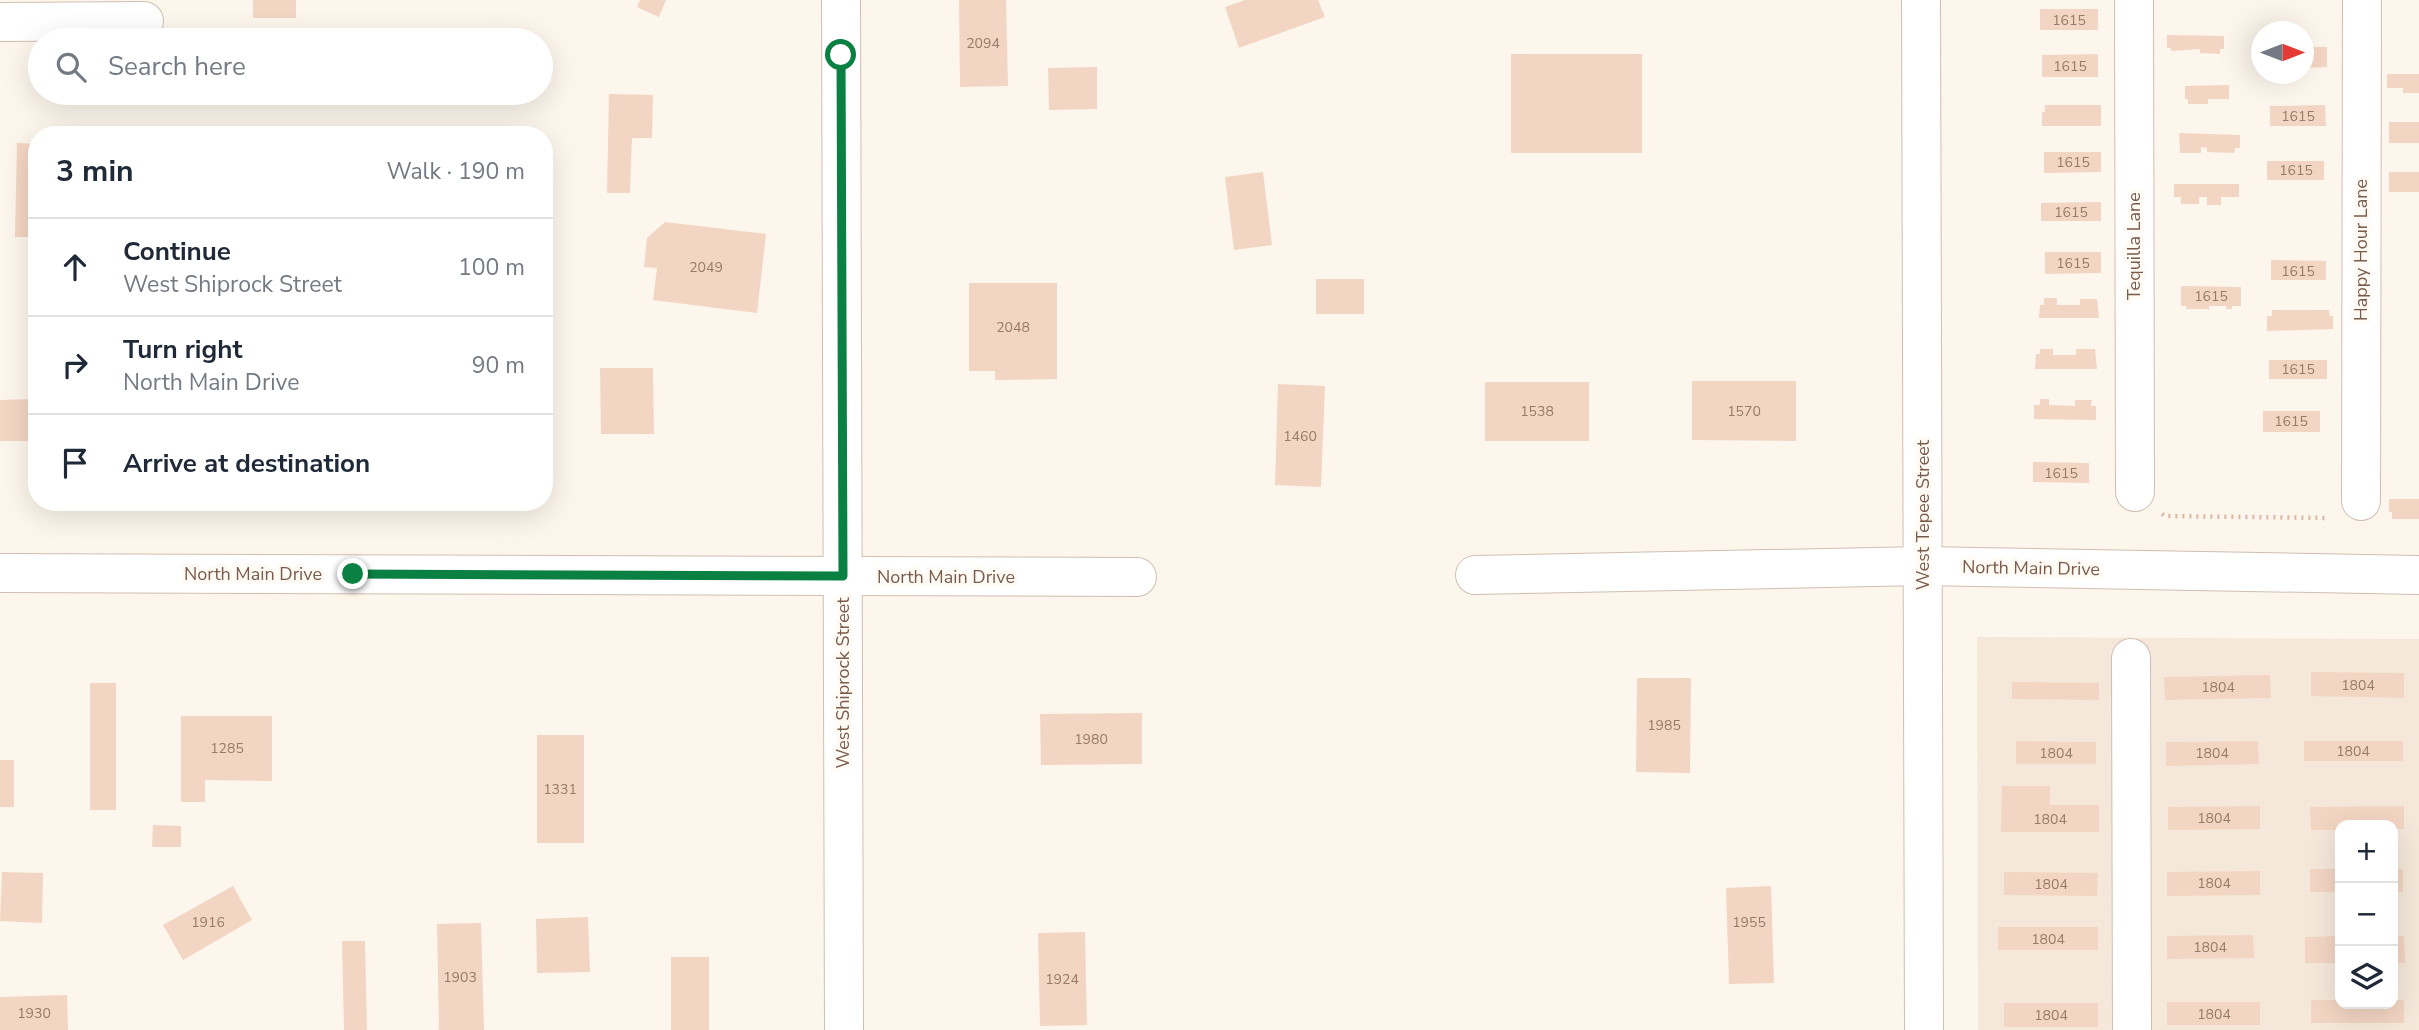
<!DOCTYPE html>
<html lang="en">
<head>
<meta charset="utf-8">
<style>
	body { margin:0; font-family:"Nunito Sans",sans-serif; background:#f2f2f3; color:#1f2937 }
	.controls { position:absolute; right:21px; bottom:21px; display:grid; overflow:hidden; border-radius:14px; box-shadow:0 7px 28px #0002 }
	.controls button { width:63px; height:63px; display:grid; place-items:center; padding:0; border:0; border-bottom:2px solid #e0e1e3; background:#fff; color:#1f2937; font:35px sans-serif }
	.compass { position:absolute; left:2251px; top:21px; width:63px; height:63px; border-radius:50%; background:#fff; box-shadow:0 7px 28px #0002; rotate:90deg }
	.stop { position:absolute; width:21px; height:21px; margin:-16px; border:5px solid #0b8043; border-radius:50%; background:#fff }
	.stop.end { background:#0b8043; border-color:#fff; box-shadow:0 2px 7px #0008 }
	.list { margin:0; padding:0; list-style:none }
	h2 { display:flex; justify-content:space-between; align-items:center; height:91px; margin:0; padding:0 28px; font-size:30px }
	h2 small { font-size:23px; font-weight:400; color:#747a83 }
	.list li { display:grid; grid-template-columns:46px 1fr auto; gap:21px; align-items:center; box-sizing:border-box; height:98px; padding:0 28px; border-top:2px solid #e0e1e3 }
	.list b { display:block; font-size:26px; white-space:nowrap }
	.list p { margin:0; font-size:23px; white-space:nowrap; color:#747a83 }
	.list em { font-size:23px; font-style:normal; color:#747a83 }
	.icon { flex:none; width:38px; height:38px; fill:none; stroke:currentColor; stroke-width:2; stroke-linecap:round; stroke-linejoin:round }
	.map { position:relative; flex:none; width:2419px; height:1030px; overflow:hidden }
	.search { position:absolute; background:#fff; box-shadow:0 7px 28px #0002; left:28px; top:28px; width:525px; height:77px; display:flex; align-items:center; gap:18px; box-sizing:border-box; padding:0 24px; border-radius:38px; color:#747a83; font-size:26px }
	.panel { position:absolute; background:#fff; box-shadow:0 7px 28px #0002; left:28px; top:126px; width:525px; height:385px; border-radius:28px }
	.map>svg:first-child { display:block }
</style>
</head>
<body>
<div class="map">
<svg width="2419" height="1030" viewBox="0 0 2419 1030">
	<rect width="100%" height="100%" fill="#fdf6ec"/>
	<path fill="#f5e8da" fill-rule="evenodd" d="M1977,637L2419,639V1030H1978ZM2340,825H2393V1004H2340Z"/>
	<g fill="#f3d5c3">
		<rect x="253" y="0" width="43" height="18"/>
		<polygon points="640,0 666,0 659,17 637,7"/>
		<polygon points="959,0 1006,0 1008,86 960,87"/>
		<polygon points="1245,0 1318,0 1325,17 1239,48 1225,7"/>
		<rect x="2040" y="9" width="58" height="21"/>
		<polygon points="2167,35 2224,36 2224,49 2220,49 2220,54 2200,53 2200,49 2171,51 2171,48 2167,48"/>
		<polygon points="2304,47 2327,47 2327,67 2304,68"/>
		<rect x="1511" y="54" width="131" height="99"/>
		<polygon points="2098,54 2098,77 2042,77 2042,55"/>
		<polygon points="1097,67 1097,109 1049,110 1048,68"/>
		<polygon points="2387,74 2419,74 2419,93 2403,93 2403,88 2387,88"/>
		<polygon points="2229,85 2229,99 2208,99 2208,104 2188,104 2188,99 2185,99 2185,86"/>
		<polygon points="609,94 653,95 652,138 632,138 630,193 607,193"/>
		<polygon points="2045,105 2101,105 2101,126 2042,126 2042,112 2045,112"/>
		<polygon points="2325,105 2326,126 2270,126 2270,106"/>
		<rect x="2389" y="122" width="30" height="21"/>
		<polygon points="2179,133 2240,135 2240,148 2235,148 2234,153 2207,152 2207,148 2201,147 2201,153 2180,153"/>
		<polygon points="17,143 37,144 37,237 15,237"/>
		<polygon points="2044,152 2101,152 2101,172 2044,173"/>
		<rect x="2267" y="161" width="57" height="19"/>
		<polygon points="1263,172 1272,245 1234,250 1225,177"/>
		<rect x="2389" y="172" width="30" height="20"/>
		<polygon points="2174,184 2239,184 2239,197 2221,197 2221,205 2207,205 2207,197 2199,197 2199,204 2181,204 2181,197 2174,197"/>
		<polygon points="2101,202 2101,221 2041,221 2041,203"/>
		<polygon points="665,222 766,234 757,313 653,300 657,268 644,267 647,238"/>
		<polygon points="2045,252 2101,252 2101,273 2045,274"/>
		<polygon points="2271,260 2326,261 2326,280 2271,280"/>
		<rect x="1316" y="279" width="48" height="35"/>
		<polygon points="969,283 1057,283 1057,379 995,380 995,371 969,371"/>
		<polygon points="2181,286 2241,287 2241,306 2232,306 2232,309 2226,309 2226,306 2209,306 2209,309 2186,309 2186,306 2181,306"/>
		<polygon points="2044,298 2057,298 2057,305 2080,305 2080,299 2097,299 2099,318 2039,318 2040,305 2044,305"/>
		<polygon points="2272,310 2329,310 2330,316 2333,316 2333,329 2267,331 2267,316 2272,316"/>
		<polygon points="2040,349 2053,349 2053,355 2076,355 2076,349 2095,349 2097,369 2035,369 2036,354 2040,354"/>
		<rect x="2269" y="360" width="58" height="19"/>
		<polygon points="600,368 653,368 654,434 601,434"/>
		<polygon points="1692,381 1796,381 1796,441 1692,440"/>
		<rect x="1485" y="382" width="104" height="59"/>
		<polygon points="1278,384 1325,386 1321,487 1275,485"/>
		<polygon points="33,399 34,441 0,441 0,400"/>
		<polygon points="2040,399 2049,399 2049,405 2075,406 2075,400 2092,400 2091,406 2096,406 2096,420 2034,419 2034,405 2040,405"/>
		<rect x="2263" y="411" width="57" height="21"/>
		<polygon points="2033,462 2089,463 2089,483 2033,482"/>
		<polygon points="2389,499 2419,499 2419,519 2392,519 2392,512 2389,512"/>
		<polygon points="2311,672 2404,673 2404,698 2311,696"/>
		<polygon points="2270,675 2271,698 2165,700 2164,677"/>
		<polygon points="1637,678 1691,678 1690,773 1636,772"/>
		<polygon points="2012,682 2099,683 2099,700 2012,699"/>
		<rect x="90" y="683" width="26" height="127"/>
		<polygon points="1142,713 1142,764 1041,765 1040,714"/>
		<polygon points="181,716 272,716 272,781 205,780 205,802 181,802"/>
		<rect x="537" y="735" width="47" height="108"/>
		<polygon points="2016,741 2096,742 2096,764 2016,764"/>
		<polygon points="2258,741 2259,764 2166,766 2166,742"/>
		<rect x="2304" y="741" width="99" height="20"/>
		<rect x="0" y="760" width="14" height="47"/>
		<polygon points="2002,786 2050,786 2050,805 2099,805 2099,832 2001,832"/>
		<polygon points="2260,806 2260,829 2168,830 2168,807"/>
		<polygon points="2404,806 2404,829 2393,829 2393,825 2340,825 2340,830 2311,830 2310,807"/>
		<polygon points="153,825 181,826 181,847 152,847"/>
		<rect x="2310" y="869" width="30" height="23"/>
		<rect x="2393" y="869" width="10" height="23"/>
		<polygon points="2260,871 2260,895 2167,896 2167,872"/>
		<polygon points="2,872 43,873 42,923 0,921"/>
		<polygon points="2004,872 2098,873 2097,896 2004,895"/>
		<polygon points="233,886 252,920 183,960 163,925"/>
		<polygon points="1771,886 1774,983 1729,984 1726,888"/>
		<polygon points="588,917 590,972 537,973 536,919"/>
		<polygon points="481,923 484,1030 439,1030 437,924"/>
		<rect x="1998" y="927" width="100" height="23"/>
		<polygon points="1085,932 1087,1025 1040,1026 1038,933"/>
		<polygon points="2253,935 2254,958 2167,959 2167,936"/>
		<polygon points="2340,936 2340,963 2305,963 2305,937"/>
		<polygon points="2393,936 2404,936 2405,963 2393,963"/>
		<polygon points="342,941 365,941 367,1030 344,1030"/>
		<rect x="671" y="957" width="38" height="73"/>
		<polygon points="67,995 68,1030 0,1030 0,997"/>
		<polygon points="2311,1000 2340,1000 2340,1004 2393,1004 2393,1000 2404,1000 2404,1023 2311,1023"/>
		<rect x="2167" y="1002" width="93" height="23"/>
		<rect x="2004" y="1003" width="94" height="24"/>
	</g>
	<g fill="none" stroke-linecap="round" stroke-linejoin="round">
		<defs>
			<g id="minor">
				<polyline points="841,0 844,1030"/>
				<polyline points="1921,0 1924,1030"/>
				<polyline points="2134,0 2135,492"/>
				<polyline points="0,22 144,21"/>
				<polyline points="2361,501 2362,0"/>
				<polyline points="0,573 1137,577"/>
				<polyline points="1475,575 1923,566 2419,575"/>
				<polyline points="2131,658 2132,1030"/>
			</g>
		</defs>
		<use href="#minor" stroke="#d1beb0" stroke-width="40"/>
		<polyline stroke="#d9b8a5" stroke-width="4.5" stroke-dasharray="2 5" stroke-linecap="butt" points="2162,514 2165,516 2328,518"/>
		<use href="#minor" stroke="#fff" stroke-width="38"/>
	</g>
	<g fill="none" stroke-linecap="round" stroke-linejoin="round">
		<polyline stroke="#0b8043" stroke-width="9" points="353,574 843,576 841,55"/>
	</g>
	<g text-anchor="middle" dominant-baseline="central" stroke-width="7" stroke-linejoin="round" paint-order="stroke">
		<g font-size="14" fill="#987a6a">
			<text x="2069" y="20">1615</text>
			<text x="983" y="43">2094</text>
			<text x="2070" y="66">1615</text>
			<text x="2298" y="116">1615</text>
			<text x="2073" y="162">1615</text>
			<text x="2296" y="170">1615</text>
			<text x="2071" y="212">1615</text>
			<text x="2073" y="263">1615</text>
			<text x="706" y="267">2049</text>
			<text x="2298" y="271">1615</text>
			<text x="2211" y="296">1615</text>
			<text x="1013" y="327">2048</text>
			<text x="2298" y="369">1615</text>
			<text x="1537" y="411">1538</text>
			<text x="1744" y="411">1570</text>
			<text x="2291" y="421">1615</text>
			<text x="1300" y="436">1460</text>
			<text x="2061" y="473">1615</text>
			<text x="2358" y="685">1804</text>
			<text x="2218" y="687">1804</text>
			<text x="1664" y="725">1985</text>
			<text x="1091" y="739">1980</text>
			<text x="227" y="748">1285</text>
			<text x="2353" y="751">1804</text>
			<text x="2056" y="753">1804</text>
			<text x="2212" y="753">1804</text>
			<text x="560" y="789">1331</text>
			<text x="2214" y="818">1804</text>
			<text x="2050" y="819">1804</text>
			<text x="2214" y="883">1804</text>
			<text x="2051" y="884">1804</text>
			<text x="208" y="922">1916</text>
			<text x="1749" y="922">1955</text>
			<text x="2048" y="939">1804</text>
			<text x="2210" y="947">1804</text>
			<text x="460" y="977">1903</text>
			<text x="1062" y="979">1924</text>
			<text x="34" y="1013">1930</text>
			<text x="2214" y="1014">1804</text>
			<text x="2051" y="1015">1804</text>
		</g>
		<g font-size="18" fill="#7a5c4d" stroke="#fffaf3">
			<text transform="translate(2134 246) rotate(-90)">Tequilla Lane</text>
			<text transform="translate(2361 250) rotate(-90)">Happy Hour Lane</text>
			<text transform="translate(1923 515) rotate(-90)">West Tepee Street</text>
			<text transform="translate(2031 568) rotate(1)">North Main Drive</text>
			<text x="253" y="574">North Main Drive</text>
			<text x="946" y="577">North Main Drive</text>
			<text transform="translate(843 683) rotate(-90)">West Shiprock Street</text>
		</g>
	</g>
</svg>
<div class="controls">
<button>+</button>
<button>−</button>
<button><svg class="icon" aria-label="layers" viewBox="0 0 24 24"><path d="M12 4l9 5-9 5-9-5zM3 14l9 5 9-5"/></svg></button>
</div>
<svg class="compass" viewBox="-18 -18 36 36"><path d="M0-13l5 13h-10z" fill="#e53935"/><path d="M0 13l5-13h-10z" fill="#747a83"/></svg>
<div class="stop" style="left:841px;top:55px"></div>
<div class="stop end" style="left:353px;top:574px"></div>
<div class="search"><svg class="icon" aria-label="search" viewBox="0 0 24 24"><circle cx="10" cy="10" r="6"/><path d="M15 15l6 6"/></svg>Search here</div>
<section class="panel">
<h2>3 min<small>Walk · 190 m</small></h2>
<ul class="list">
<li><svg class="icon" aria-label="ahead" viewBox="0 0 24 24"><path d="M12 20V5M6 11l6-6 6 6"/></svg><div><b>Continue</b><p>West Shiprock Street</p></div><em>100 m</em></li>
<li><svg class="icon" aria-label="right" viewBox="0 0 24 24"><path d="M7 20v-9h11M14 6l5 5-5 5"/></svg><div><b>Turn right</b><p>North Main Drive</p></div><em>90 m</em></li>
<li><svg class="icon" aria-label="arrive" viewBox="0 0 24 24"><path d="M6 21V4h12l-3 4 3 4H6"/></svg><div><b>Arrive at destination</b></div></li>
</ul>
</section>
</div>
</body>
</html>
